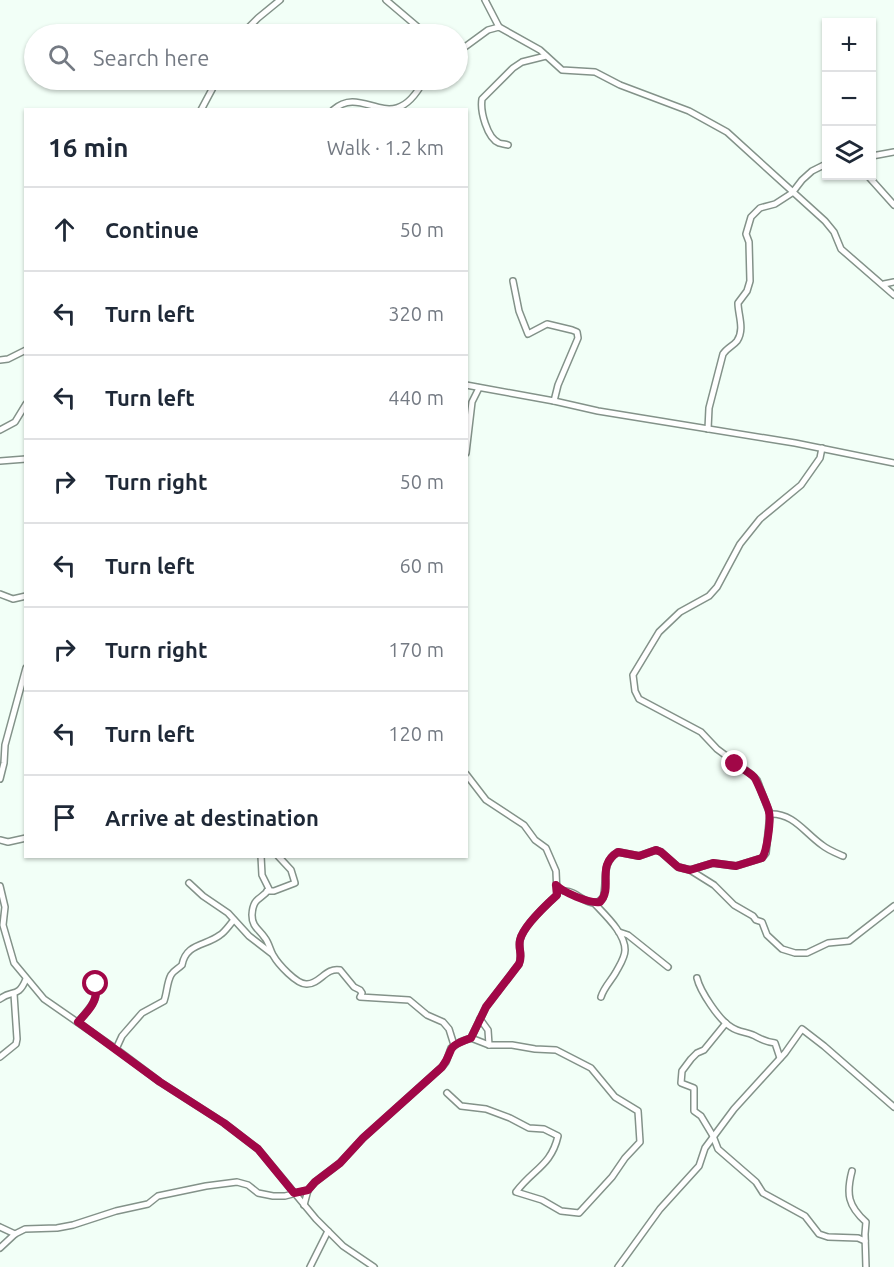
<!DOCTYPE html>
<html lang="en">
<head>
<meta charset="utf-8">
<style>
	body { margin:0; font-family:Ubuntu,sans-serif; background:#f2f2f3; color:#1f2937 }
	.controls { position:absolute; right:18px; top:18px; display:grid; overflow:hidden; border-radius:0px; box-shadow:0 2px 4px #0004 }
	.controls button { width:54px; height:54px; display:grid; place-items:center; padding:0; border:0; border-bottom:2px solid #e0e1e3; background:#fff; color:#1f2937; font:30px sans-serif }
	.stop { position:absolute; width:18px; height:18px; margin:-14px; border:4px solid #a10747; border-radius:50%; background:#fff }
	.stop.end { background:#a10747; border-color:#fff; box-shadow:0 2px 6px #0008 }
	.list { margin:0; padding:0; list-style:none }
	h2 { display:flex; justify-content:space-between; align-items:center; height:78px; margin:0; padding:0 24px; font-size:26px }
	h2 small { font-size:20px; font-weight:400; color:#747a83 }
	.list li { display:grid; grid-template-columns:39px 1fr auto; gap:18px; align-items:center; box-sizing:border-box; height:84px; padding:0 24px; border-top:2px solid #e0e1e3 }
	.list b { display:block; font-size:22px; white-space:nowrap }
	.list em { font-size:20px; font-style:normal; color:#747a83 }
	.icon { flex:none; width:33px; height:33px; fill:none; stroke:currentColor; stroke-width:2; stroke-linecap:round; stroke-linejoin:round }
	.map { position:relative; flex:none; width:894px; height:1267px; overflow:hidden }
	.search { position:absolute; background:#fff; box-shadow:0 2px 4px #0004; left:24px; top:24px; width:444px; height:66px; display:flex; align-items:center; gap:15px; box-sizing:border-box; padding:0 21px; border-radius:33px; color:#747a83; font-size:22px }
	.panel { position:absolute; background:#fff; box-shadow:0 2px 4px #0004; left:24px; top:108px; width:444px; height:750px; border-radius:0px }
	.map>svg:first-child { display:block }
</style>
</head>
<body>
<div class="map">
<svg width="894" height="1267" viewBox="0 0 894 1267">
	<rect width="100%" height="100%" fill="#f2fff7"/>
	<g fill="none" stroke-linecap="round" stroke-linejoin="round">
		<defs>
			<g id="minor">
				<polyline points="386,0 426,34"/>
				<polyline points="485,0 499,27"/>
				<polyline points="242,34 258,18 280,0"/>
				<polyline points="458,52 488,30 499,27 540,50 562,70 595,72 620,85 689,111 727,132 825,221 834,232 841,249 894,295"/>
				<polyline points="201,110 217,80"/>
				<path d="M333,110C364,82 392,141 424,80"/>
				<path d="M508,145C505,144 502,144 499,143C487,138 480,111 482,99L513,68L522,62L546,56"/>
				<polyline points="872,156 894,152"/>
				<polyline points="868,176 894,205"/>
				<polyline points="513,281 519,311 528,334 547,324 572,330 577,332 578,338 558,385 554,401"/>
				<polyline points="884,284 894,282"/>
				<polyline points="0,360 8,359 26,350"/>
				<polyline points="466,385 554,401 598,411 795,443 894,463"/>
				<path d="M708,429L709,408L723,354C727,348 733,346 737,341C745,329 738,315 738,303L747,291L750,281L749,242L746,234L751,217L760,208L775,204L792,193L802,180L812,171L826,164"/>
				<polyline points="0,430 15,422 26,404"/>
				<polyline points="466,453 472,402 479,388"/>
				<polyline points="0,461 26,459"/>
				<polyline points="0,594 13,599 26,596"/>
				<path d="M466,774L486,800L524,825L535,840L546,848L556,871L557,895C546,905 523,926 520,940C518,949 523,955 519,964L486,1007L471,1038"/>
				<polyline points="0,779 4,763 5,745 26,668"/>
				<path d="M770,814C793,813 804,832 822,845C828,850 836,853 843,856"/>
				<polyline points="0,840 8,842 26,838"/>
				<path d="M261,856L262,875L269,889C262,900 253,896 252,915C252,927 259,929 265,938C269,943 270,950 273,955C278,964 297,985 307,984C320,984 326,967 340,970L354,987L360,990L362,993L360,997L409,1000L427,1015L443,1022L449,1029L454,1045"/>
				<polyline points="690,870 714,885 734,905 753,916 756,920 762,922 767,935 782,949 795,953 807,953 828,943 849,941 894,906"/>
				<polyline points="189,883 203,896 228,913 249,936 271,953"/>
				<path d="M556,885C566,895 563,888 573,893C583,898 593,909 603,898C608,881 600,863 618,852L639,856L656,850L661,852L678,867L690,870L713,863L736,866L762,858L766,853L770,814L757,780L752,775L717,749L701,732L639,699L635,691L633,675L659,632L680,612L709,596L717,587L740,544L760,519L801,485L820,458L822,448"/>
				<polyline points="0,886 5,907 3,925 14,963 44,999 116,1049 160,1082 224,1123 258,1149 316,1219 343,1246 374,1267"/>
				<polyline points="267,891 274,891 295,883 291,870 278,856"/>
				<path d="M594,903C605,915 625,933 625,950C625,958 619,966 616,972C611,981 604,987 601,997"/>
				<polyline points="619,932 628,935 668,967"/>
				<path d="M697,978C700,991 719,1020 731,1027C738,1032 746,1032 753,1035C761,1039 765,1042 775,1043L780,1058"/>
				<path d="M0,999C12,989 18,999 26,979"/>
				<polyline points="480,1019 488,1030 489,1045"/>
				<path d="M78,1022C93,1004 101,1000 93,975"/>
				<polyline points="726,1023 704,1050 697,1053 691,1059 682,1071 681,1083 694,1088 694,1111 701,1116 713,1136 718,1149 756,1182 763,1193 805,1216 819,1234 828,1237 858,1238 865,1241"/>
				<path d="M116,1049L122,1036L142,1013L164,1001C167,993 167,982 171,975C174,970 178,969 182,965C186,943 206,946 220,935C226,931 229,925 234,920"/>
				<polyline points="0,1057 16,1044 17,1039 14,994"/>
				<path d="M852,1171C846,1194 848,1206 866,1222L865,1234L866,1267"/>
				<path d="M304,1205L308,1190L315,1182L340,1163L363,1138L442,1067L446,1062L451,1048L460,1042L471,1038L489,1045H512L535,1049L556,1050L591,1068L615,1097L638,1111L640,1142L625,1158L612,1177L579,1213L561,1211L542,1200L516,1192C533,1169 551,1166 558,1136L544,1129L529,1128L510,1118L486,1109L461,1106L447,1093"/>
				<polyline points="0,1227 15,1234"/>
				<polyline points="0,1248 15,1234 25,1229 57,1228 73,1225 116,1211 148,1204 158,1196 206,1186 237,1182 248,1185 258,1193 273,1196 285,1196 308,1190"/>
				<polyline points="310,1267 328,1231"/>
				<polyline points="618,1267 660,1209 699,1166 705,1148 734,1109 785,1053 802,1029 824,1046 894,1107"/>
			</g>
		</defs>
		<use href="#minor" stroke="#839289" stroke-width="8"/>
		<use href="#minor" stroke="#fff" stroke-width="5"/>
	</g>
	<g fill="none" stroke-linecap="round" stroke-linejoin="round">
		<path stroke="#a10747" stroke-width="8" d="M96,984C98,1002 89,1010 78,1022L160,1082L224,1123L258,1149L294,1193L308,1190L315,1182L340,1163L363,1138L442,1067C456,1048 443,1048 471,1038L486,1007L519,964C523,955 518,949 520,940C523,926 546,905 557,895L556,885C563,892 589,904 600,902C614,887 595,866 618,852L639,856L656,850L661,852L678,867L690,870L713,863L736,866L762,858C767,852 771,820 769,812C769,809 756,779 754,777C749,772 741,768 735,764"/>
	</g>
</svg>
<div class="controls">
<button>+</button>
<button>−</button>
<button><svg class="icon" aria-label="layers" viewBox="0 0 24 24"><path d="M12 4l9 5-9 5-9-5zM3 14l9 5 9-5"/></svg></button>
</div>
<div class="stop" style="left:96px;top:984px"></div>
<div class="stop end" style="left:735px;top:764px"></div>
<div class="search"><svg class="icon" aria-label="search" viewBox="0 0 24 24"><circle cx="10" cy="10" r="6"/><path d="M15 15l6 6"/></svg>Search here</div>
<section class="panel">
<h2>16 min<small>Walk · 1.2 km</small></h2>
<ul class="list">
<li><svg class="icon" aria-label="ahead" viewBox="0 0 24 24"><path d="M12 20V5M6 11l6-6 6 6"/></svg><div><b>Continue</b></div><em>50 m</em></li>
<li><svg class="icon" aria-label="left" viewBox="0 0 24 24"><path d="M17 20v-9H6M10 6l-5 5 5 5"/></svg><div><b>Turn left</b></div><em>320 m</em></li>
<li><svg class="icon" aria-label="left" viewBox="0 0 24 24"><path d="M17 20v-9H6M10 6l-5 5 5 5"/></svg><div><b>Turn left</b></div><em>440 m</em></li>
<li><svg class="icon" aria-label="right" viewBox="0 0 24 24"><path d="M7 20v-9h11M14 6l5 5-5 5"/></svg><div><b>Turn right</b></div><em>50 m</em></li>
<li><svg class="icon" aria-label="left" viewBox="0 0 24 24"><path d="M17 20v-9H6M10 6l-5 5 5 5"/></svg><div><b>Turn left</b></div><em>60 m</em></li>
<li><svg class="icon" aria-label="right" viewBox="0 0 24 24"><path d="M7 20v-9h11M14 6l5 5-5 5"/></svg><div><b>Turn right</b></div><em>170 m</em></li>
<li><svg class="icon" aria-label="left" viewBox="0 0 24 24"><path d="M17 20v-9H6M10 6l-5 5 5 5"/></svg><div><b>Turn left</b></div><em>120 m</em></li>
<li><svg class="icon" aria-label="arrive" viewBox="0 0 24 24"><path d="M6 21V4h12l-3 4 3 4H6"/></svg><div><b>Arrive at destination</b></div></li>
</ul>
</section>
</div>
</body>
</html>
